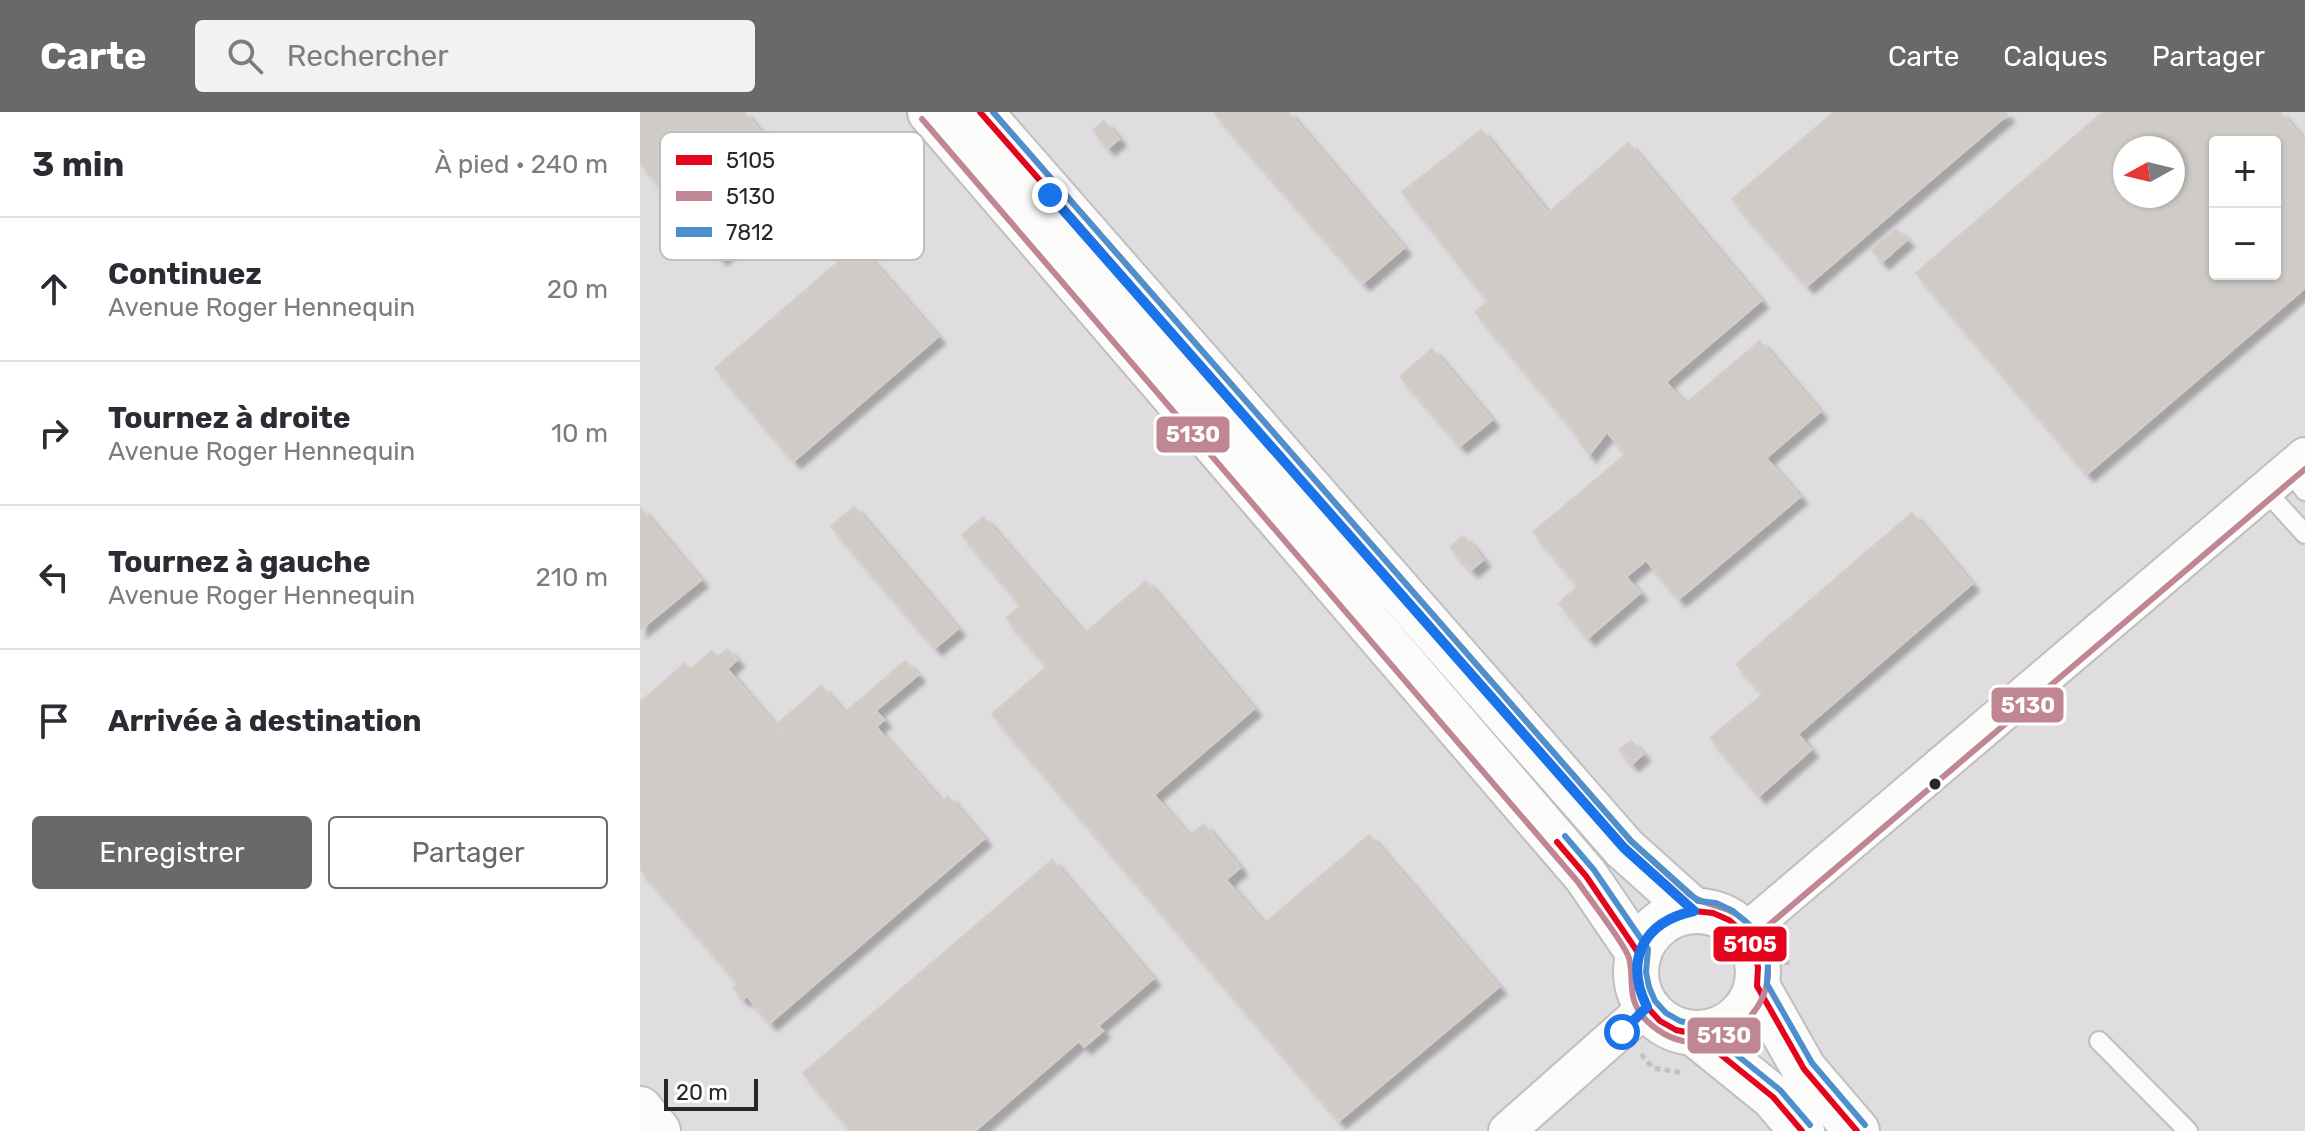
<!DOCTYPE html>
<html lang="fr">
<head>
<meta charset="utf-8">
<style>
	body { margin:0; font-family:Rubik,sans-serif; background:#f2f2f3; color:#2b2b33 }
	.controls { position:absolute; right:24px; top:24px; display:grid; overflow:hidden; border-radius:8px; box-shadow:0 2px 6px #0004 }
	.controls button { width:72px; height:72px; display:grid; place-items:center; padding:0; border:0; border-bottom:2px solid #e1e1e2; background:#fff; color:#2b2b33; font:40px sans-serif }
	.compass { position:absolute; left:1473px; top:24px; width:72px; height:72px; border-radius:50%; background:#fff; box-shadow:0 2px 6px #0004; rotate:262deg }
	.scale { position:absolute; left:24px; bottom:20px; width:94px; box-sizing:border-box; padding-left:8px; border:4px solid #282828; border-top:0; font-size:22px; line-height:28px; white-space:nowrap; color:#282828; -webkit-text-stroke:6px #fff; paint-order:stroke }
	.stop { position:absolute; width:24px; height:24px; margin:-18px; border:6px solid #1a73e8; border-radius:50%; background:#fff }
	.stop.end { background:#1a73e8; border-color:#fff; box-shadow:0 2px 8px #0008 }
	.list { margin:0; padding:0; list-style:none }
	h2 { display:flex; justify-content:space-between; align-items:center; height:104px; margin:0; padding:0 32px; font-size:34px }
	h2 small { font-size:26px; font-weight:400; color:#7c7c81 }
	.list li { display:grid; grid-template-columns:52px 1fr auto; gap:24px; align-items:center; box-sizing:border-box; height:144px; padding:0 32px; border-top:2px solid #e1e1e2 }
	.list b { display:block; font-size:30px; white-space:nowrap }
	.list p { margin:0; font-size:26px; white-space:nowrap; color:#7c7c81 }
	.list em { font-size:26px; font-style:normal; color:#7c7c81 }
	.actions { display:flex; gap:16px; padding:24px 32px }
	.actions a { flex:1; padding:18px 0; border:2px solid #6b6967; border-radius:8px; text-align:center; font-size:28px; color:#6b6967 }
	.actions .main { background:#6b6967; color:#fff }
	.icon { flex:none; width:44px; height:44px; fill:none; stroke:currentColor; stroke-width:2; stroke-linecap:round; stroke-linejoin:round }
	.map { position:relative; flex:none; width:1665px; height:1019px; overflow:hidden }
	header { display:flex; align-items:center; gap:48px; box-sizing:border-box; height:112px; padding:0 40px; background:#6b6967; color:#fff }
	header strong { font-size:38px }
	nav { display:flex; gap:44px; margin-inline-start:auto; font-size:28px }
	.search { width:560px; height:72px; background:#f2f2f3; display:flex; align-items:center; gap:20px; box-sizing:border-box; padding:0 28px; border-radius:8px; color:#7c7c81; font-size:30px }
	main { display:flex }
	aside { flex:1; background:#fff }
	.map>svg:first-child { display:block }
</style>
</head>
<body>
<header>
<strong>Carte</strong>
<div class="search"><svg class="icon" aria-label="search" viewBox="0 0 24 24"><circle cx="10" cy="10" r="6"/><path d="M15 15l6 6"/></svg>Rechercher</div>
<nav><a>Carte</a><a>Calques</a><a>Partager</a></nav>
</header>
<main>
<aside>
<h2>3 min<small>À pied · 240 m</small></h2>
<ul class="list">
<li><svg class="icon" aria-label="ahead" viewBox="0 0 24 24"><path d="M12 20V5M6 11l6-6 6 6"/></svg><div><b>Continuez</b><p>Avenue Roger Hennequin</p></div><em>20 m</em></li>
<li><svg class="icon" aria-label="right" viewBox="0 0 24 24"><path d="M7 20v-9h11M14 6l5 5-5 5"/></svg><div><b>Tournez à droite</b><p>Avenue Roger Hennequin</p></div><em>10 m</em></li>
<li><svg class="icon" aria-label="left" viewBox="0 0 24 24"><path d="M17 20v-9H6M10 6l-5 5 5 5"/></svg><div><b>Tournez à gauche</b><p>Avenue Roger Hennequin</p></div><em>210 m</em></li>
<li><svg class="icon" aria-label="arrive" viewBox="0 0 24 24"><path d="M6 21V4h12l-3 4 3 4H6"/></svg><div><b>Arrivée à destination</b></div></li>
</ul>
<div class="actions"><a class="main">Enregistrer</a><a>Partager</a></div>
</aside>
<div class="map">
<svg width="1665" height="1019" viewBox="0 0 1665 1019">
	<defs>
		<filter id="shadow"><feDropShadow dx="7" dy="7" stdDeviation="2" flood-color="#0004"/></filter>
	</defs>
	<rect width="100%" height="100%" fill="#e7e2dc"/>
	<path fill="#e0dde0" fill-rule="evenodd" d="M0,0H1665V1019H0ZM1575,30H1635V162H1575ZM1485,36H1533V84H1485Z"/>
	<g fill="#cfccc8" stroke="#d2cec8" stroke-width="2" fill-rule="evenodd" filter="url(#shadow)">
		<polygon points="0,0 104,0 166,73 80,146 0,51"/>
		<polygon points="577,0 648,0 764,136 723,171 575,2"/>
		<polygon points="1194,0 1365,0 1367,3 1167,174 1092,87"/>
		<path d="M1463,0H1640L1665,29V176L1447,362L1276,161ZM1575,30H1635V162H1575ZM1485,36H1533V84H1485Z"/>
		<polygon points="464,9 479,27 468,36 453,18"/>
		<polygon points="841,18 908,101 829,165 762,80"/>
		<polygon points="988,31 1121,189 967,320 949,343 930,314 1002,252 907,140 849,189 829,165 908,101"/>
		<polygon points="1256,117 1267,128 1242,150 1232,138"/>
		<polygon points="218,133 298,225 154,349 75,256"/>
		<polygon points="907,140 1002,252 930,314 835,200"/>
		<polygon points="1120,229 1180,300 1126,346 1160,385 1039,487 1006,448 986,465 1000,481 948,526 919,491 938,474 893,420 986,342 967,320 1026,270 1045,292"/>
		<polygon points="792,237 852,308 820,334 760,264"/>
		<polygon points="214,395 318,517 295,536 191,414"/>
		<polygon points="0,396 61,468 0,518"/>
		<polygon points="1272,401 1332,472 1158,622 1171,638 1119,684 1070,626 1123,582 1096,552"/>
		<polygon points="343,405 444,522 506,469 614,597 514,683 549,724 564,712 600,756 586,768 624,812 729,723 859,875 699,1009 352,602 407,554 366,506 381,493 322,423"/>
		<polygon points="823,424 833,435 820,446 810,435"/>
		<polygon points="833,435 843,448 831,458 820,446"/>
		<polygon points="87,537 97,548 88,556 77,545"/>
		<polygon points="72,539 148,629 194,589 216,615 20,780 0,757 0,590 20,573 25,580"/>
		<polygon points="265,549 278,563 216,615 204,601"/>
		<polygon points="45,551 51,558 25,580 20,573"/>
		<polygon points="181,574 194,589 148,629 136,613"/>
		<polygon points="236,599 244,608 236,615 301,689 287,700 216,615"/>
		<polygon points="216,615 287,700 308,684 344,727 130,911 107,884 103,887 93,876 99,872 20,780"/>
		<polygon points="991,629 1003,642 992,652 979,638"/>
		<polygon points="412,748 513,867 458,914 463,919 444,935 439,929 335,1019 212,1019 163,961"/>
	</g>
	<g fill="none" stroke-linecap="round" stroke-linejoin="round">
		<defs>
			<g id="lane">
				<polyline points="1649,358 1665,379"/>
				<polyline points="1625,378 1665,422"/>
				<polyline points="1459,929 1548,1019"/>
			</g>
			<g id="street">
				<polyline points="1104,821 1665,344"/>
				<polyline points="867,1019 1007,895"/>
			</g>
			<g id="secondary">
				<polyline points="290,0 946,764 999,842"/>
				<polyline points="340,0 984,736 1054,799"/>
				<circle cx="1057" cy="860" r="61"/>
				<polyline points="1117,874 1164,957 1217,1019"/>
				<polyline points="1055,922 1133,985 1162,1019"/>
				<polyline points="0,997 18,1019"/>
			</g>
		</defs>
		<use href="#lane" stroke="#c0bebe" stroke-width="22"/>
		<use href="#street" stroke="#c0bebe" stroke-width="40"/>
		<use href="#secondary" stroke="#c0bebe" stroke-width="48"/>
		<g stroke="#c3c2c1" stroke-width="5" stroke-dasharray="6 4" stroke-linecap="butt">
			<polyline points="1147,828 1147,853"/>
			<polyline points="1001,942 1013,956 1044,961"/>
		</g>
		<use href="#lane" stroke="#fbfbfa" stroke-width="18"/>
		<use href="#street" stroke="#fbfbfa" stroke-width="36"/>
		<use href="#secondary" stroke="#fbfbfa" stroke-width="44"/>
		<defs>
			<g id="bus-1">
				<polyline points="340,0 984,736 1054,799 1073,801 1089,808 1104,821 1113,837 1118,855 1117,874 1164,957 1217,1019"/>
				<polyline points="917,730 946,764 999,842 996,860 999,878 1007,895 1020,909 1036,918 1055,922 1133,985 1162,1019"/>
			</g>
			<g id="bus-2">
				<path d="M282,7L938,770C948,785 985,832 989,846C995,867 985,888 1007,909C1076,975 1174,872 1104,808C1086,792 1067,795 1050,783L991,729L353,0"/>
				<polyline points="1110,829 1665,357"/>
			</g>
			<g id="bus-3">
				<polyline points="353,0 991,729 1058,789 1076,791 1093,799 1112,815 1122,833 1128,852 1127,872 1172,951 1225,1013"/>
				<polyline points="925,724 954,758 1008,837 1006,860 1009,875 1015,889 1026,901 1040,909 1061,914 1140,978 1170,1013"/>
			</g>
		</defs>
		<use href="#bus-1" stroke="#fff" stroke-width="12"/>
		<use href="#bus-2" stroke="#fff" stroke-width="12"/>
		<use href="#bus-3" stroke="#fff" stroke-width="12"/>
		<use href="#bus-1" stroke="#e3051b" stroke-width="6"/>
		<use href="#bus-2" stroke="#c08693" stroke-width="6"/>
		<use href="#bus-3" stroke="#4d90cd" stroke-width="6"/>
	</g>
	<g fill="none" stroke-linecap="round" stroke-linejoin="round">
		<path stroke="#1a73e8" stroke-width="10" d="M410,83L984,736L1054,799C1003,810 984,848 1007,895L982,920"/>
	</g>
	<circle fill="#282828" stroke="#fff" stroke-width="3" cx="1295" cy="672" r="7"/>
	<rect x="20" y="20" width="264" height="128" rx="12" fill="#fff" stroke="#bebebe" stroke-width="2"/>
	<rect x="36" y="43" width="36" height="10" fill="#e3051b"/>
	<rect x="36" y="79" width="36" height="10" fill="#c08693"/>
	<rect x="36" y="115" width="36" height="10" fill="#4d90cd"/>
	<g font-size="22" fill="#282828">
		<text x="86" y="56">5105</text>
		<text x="86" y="92">5130</text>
		<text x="86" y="128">7812</text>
	</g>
	<g stroke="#fff" stroke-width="3">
		<rect x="515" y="303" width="76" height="39" rx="8" fill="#c08693"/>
		<rect x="1350" y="574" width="75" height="38" rx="8" fill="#c08693"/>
		<rect x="1072" y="813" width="76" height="38" rx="8" fill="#e3051b"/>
		<rect x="1046" y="904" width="76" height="39" rx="8" fill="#c08693"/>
	</g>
	<g font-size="22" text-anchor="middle" font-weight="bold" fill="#fff">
		<text x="553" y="330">5130</text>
		<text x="1388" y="601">5130</text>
		<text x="1110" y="840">5105</text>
		<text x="1084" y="931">5130</text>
	</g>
</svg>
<div class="controls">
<button>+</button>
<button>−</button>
</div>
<svg class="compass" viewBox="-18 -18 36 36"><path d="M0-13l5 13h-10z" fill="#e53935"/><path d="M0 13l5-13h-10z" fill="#7c7c81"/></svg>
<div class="scale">20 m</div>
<div class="stop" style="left:982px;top:920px"></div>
<div class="stop end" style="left:410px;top:83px"></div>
</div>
</main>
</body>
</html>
